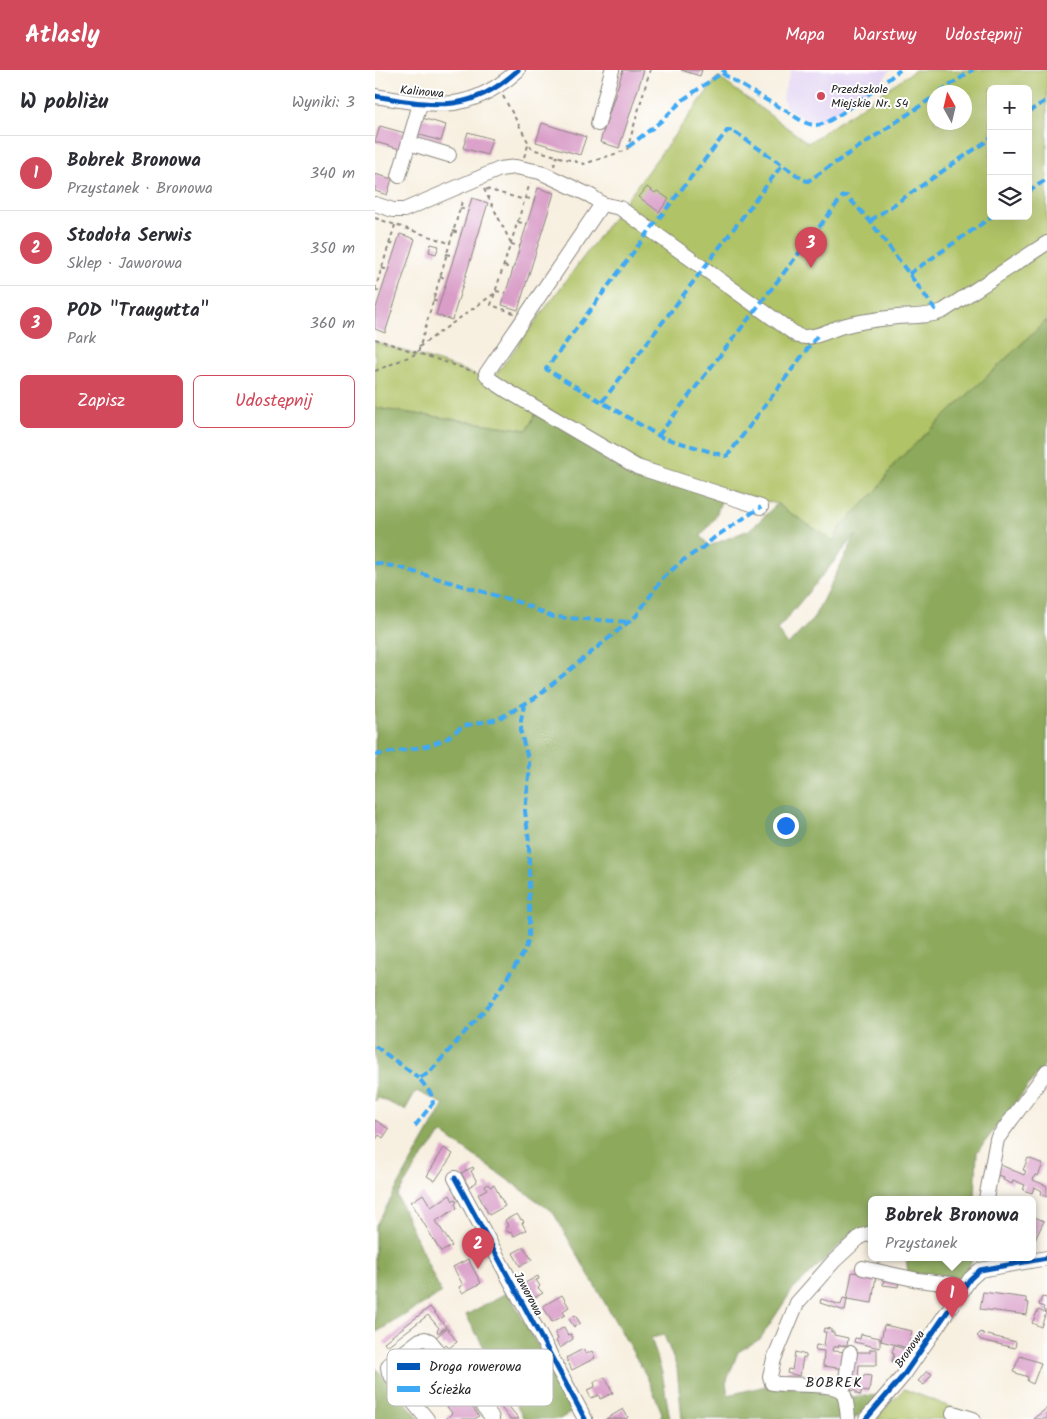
<!DOCTYPE html>
<html lang="pl">
<head>
<meta charset="utf-8">
<style>
	body { margin:0; font-family:Kalam,sans-serif; background:#f7f7f7; color:#2b2b33 }
	.controls { position:absolute; right:15px; top:15px; display:grid; overflow:hidden; border-radius:8px; box-shadow:0 5px 20px #0002 }
	.controls button { width:45px; height:45px; display:grid; place-items:center; padding:0; border:0; border-bottom:1px solid #e1e1e2; background:#fff; color:#2b2b33; font:25px sans-serif }
	.compass { position:absolute; left:552px; top:15px; width:45px; height:45px; border-radius:50%; background:#fff; box-shadow:0 5px 20px #0002; rotate:352deg }
	.you { position:absolute; left:410px; top:755px; width:18px; height:18px; margin:-12px; border:4px solid #fff; border-radius:50%; background:#1a73e8; box-shadow:0 0 0 8px #1a73e833 }
	.badge { display:grid; place-items:center; width:32px; height:32px; border-radius:50%; background:#d1495b; color:#fff; font-size:16px; font-weight:700 }
	.pin { position:absolute; translate:-50% -41px; filter:drop-shadow(0 1px 2px #0008) }
	.pin::after { content:''; position:absolute; top:26px; width:18px; height:15px; background:inherit; clip-path:polygon(0 0,100% 0,50% 100%) }
	.popup { position:absolute; left:493px; top:1126px; width:168px; height:65px; box-sizing:border-box; display:grid; place-content:center; border-radius:8px; background:#fff; filter:drop-shadow(0 1px 4px #0005); font-size:16px; white-space:nowrap; color:#7c7c81 }
	.popup b { font-size:19px; color:#2b2b33 }
	.popup::after { content:''; position:absolute; left:50%; top:100%; margin-left:-10px; border:10px solid transparent; border-top-color:#fff }
	.list { margin:0; padding:0; list-style:none }
	h2 { display:flex; justify-content:space-between; align-items:center; height:65px; margin:0; padding:0 20px; font-size:21px }
	h2 small { font-size:16px; font-weight:400; color:#7c7c81 }
	.list li { display:grid; grid-template-columns:32px 1fr auto; gap:15px; align-items:center; box-sizing:border-box; height:75px; padding:0 20px; border-top:1px solid #e1e1e2 }
	.list b { display:block; font-size:19px; white-space:nowrap }
	.list p { margin:0; font-size:16px; white-space:nowrap; color:#7c7c81 }
	.list em { font-size:16px; font-style:normal; color:#7c7c81 }
	.actions { display:flex; gap:10px; padding:15px 20px }
	.actions a { flex:1; padding:11px 0; border:1px solid #d1495b; border-radius:8px; text-align:center; font-size:18px; color:#d1495b }
	.actions .main { background:#d1495b; color:#fff }
	.icon { flex:none; width:28px; height:28px; fill:none; stroke:currentColor; stroke-width:2; stroke-linecap:round; stroke-linejoin:round }
	.map { position:relative; flex:none; width:672px; height:1349px; overflow:hidden }
	header { display:flex; align-items:center; gap:30px; box-sizing:border-box; height:70px; padding:0 25px; background:#d1495b; color:#fff }
	header strong { font-size:24px }
	nav { display:flex; gap:28px; margin-inline-start:auto; font-size:18px }
	main { display:flex }
	aside { flex:1; background:#fff }
	.map>svg:first-child { display:block }
</style>
</head>
<body>
<header>
<strong>Atlasly</strong>
<nav><a>Mapa</a><a>Warstwy</a><a>Udostępnij</a></nav>
</header>
<main>
<aside>
<h2>W pobliżu<small>Wyniki: 3</small></h2>
<ul class="list">
<li><span class="badge">1</span><div><b>Bobrek Bronowa</b><p>Przystanek · Bronowa</p></div><em>340 m</em></li>
<li><span class="badge">2</span><div><b>Stodoła Serwis</b><p>Sklep · Jaworowa</p></div><em>350 m</em></li>
<li><span class="badge">3</span><div><b>POD &quot;Traugutta&quot;</b><p>Park</p></div><em>360 m</em></li>
</ul>
<div class="actions"><a class="main">Zapisz</a><a>Udostępnij</a></div>
</aside>
<div class="map">
<svg width="672" height="1349" viewBox="0 0 672 1349">
	<rect width="100%" height="100%" fill="#fff"/>
	<filter id="ink" filterUnits="userSpaceOnUse"><feTurbulence type="fractalNoise" baseFrequency=".02" numOctaves="2"/><feDisplacementMap in="SourceGraphic" scale="10" xChannelSelector="R" yChannelSelector="G"/><feConvolveMatrix kernelMatrix="1 2 1 2 8 2 1 2 1" color-interpolation-filters="sRGB"/></filter>
	<filter id="wash" filterUnits="userSpaceOnUse"><feTurbulence type="fractalNoise" baseFrequency=".0096" numOctaves="4" result="noise"/><feDisplacementMap in="SourceGraphic" scale="20" xChannelSelector="R" yChannelSelector="G"/><feGaussianBlur stdDeviation="1.12" result="paint"/><feColorMatrix in="noise" values="0 0 0 0 0 0 0 0 0 0 0 0 0 0 0 0 0 1.4 0 .05"/><feComposite in="paint" operator="in"/></filter>
	<g filter="url(#wash)">
		<rect width="100%" height="100%" fill="#f7efdf"/>
		<polygon fill="#e2d4f3" points="416,0 515,0 508,10 447,51 439,52 431,50 411,37 408,29 409,22"/>
		<g fill="#b0c366" stroke="#667041" fill-rule="evenodd">
			<path d="M540,0H672V250L520,393L503,419L467,455L458,472L402,434L272,398L119,307L343,7L433,73ZM616,19H653V146H616ZM560,22H590V52H560Z"/>
			<polygon points="0,272 86,299 105,307 161,342 153,360 0,338"/>
			<polygon points="529,1319 607,1349 500,1349"/>
		</g>
		<g fill="#8ca95b" stroke="#54623c" fill-rule="evenodd">
			<path d="M672,250V992L602,1082L600,1129H497V1170L479,1161L416,1222L385,1269L363,1282L351,1313L353,1325L391,1316L451,1320L462,1328L506,1325L479,1349H307L302,1298L289,1265L276,1268L287,1303L295,1349H285L287,1343L272,1307L178,1142L67,1063L42,1094L22,1126L66,1223L0,1263V1157L69,1034L41,1021L30,1040L4,1028L0,1031V338L152,360L165,336L272,398L348,426L340,448L326,466L334,476L376,459L402,434L458,471L467,455L503,419L520,393ZM481,465L438,549L413,575L402,560Z"/>
			<polygon points="531,1187 597,1187 596,1192 588,1211 533,1203"/>
			<polygon points="133,1222 198,1341 185,1349 149,1349 91,1245"/>
			<polygon points="0,1297 45,1349 0,1349"/>
		</g>
		<g id="blocks">
			<g fill="#d99dc8">
				<polygon points="248,0 269,0 244,78 225,72"/>
				<polygon points="306,0 327,0 325,6"/>
				<polygon points="47,48 71,55 66,71 42,64"/>
				<polygon points="167,53 211,67 205,85 161,72"/>
				<polygon points="5,56 30,63 25,79 0,72"/>
				<polygon points="93,62 117,69 112,85 88,78"/>
				<polygon points="0,104 17,109 12,125 0,121"/>
				<polygon points="272,117 280,123 282,121 294,129 284,142 264,127"/>
				<polygon points="163,118 179,123 143,240 127,235"/>
				<polygon points="97,128 113,133 77,250 61,245"/>
				<polygon points="25,164 40,169 10,263 0,259 0,241"/>
				<polygon points="56,174 64,176 61,184 54,182"/>
				<polygon points="0,1050 14,1059 8,1068 4,1065 0,1071"/>
				<polygon points="69,1078 78,1084 60,1111 52,1106"/>
				<polygon points="653,1088 668,1094 663,1106 660,1105 658,1110 672,1116 672,1127 666,1124 667,1121 662,1118 659,1117 657,1123 648,1120 650,1115 638,1110 637,1114 628,1110 629,1107 618,1104 621,1093 649,1105 651,1101 648,1100"/>
				<polygon points="98,1097 99,1099 96,1101 102,1112 94,1117 86,1103"/>
				<polygon points="113,1114 115,1117 119,1115 130,1136 114,1145 103,1124 112,1119 110,1116"/>
				<polygon points="48,1124 56,1137 75,1125 78,1131 80,1129 82,1132 80,1134 82,1138 61,1151 77,1176 66,1182 36,1132"/>
				<polygon points="142,1144 146,1150 147,1149 149,1152 147,1153 151,1160 139,1166 137,1162 134,1163 130,1158 133,1156 130,1150"/>
				<polygon points="657,1146 669,1151 657,1176"/>
				<polygon points="149,1177 157,1190 145,1196 138,1183"/>
				<polygon points="93,1189 106,1213 87,1223 84,1217 88,1215 78,1197"/>
				<polygon points="477,1202 501,1206 497,1233 472,1229"/>
				<polygon points="163,1206 164,1209 161,1210 165,1216 163,1218 168,1223 159,1228 150,1213"/>
				<polygon points="509,1208 524,1211 523,1217 508,1215"/>
				<polygon points="608,1222 651,1228 651,1232 654,1233 652,1245 605,1239"/>
				<polygon points="187,1225 194,1237 188,1241 190,1245 177,1252 168,1236"/>
				<polygon points="667,1227 672,1228 672,1242 668,1240 669,1237 664,1235"/>
				<polygon points="468,1228 472,1229 470,1241 445,1233 446,1229 466,1235"/>
				<polygon points="55,1237 71,1257 63,1263 62,1261 64,1258 53,1245 12,1276 9,1272"/>
				<polygon points="663,1240 671,1243 666,1257 657,1253"/>
				<polygon points="200,1245 205,1253 199,1257 194,1249"/>
				<polygon points="509,1255 537,1261 533,1278 506,1271"/>
				<polygon points="189,1257 193,1265 196,1264 198,1269 185,1278 181,1271 183,1269 180,1263"/>
				<polygon points="72,1258 82,1272 74,1278 71,1275 69,1276 67,1274 61,1267"/>
				<polygon points="449,1258 456,1259 456,1262 459,1262 459,1265 473,1268 472,1276 464,1275 463,1277 458,1277 457,1281 472,1282 470,1299 448,1296 449,1281 440,1280 441,1275 449,1276 451,1262 448,1262"/>
				<polygon points="606,1262 609,1264 641,1272 640,1278 606,1270 602,1266"/>
				<polygon points="486,1264 505,1268 505,1278 479,1272 480,1268 485,1269"/>
				<polygon points="49,1276 104,1346 100,1349 71,1349 77,1343 45,1303 29,1315 18,1300"/>
				<polygon points="519,1276 534,1280 528,1295 517,1292 519,1284 517,1283"/>
				<polygon points="208,1279 211,1284 217,1281 220,1288 197,1300 191,1288"/>
				<polygon points="495,1279 502,1279 502,1295 484,1295 483,1309 487,1309 490,1305 496,1306 494,1322 486,1321 486,1325 481,1324 481,1321 473,1320 479,1282 495,1282"/>
				<polygon points="90,1282 144,1349 135,1349 104,1310 102,1312 87,1296 85,1297 79,1290"/>
				<polygon points="420,1282 431,1285 431,1288 428,1287 425,1306 412,1303 413,1299 417,1300"/>
				<polygon points="645,1286 666,1293 658,1314 652,1311 653,1307 638,1302"/>
				<polygon points="552,1301 557,1304 549,1315 543,1311"/>
				<polygon points="230,1307 238,1323 225,1329 224,1325 216,1328 212,1320 220,1317 219,1312"/>
				<polygon points="672,1338 672,1349 658,1349"/>
				<polygon points="248,1339 253,1347 251,1349 231,1349"/>
			</g>
		</g>
	</g>
	<g filter="url(#ink)">
		<use href="#blocks" fill-opacity="0" stroke="#8a867e" stroke-width="1"/>
		<g fill="none" stroke-linecap="round" stroke-linejoin="round">
			<defs>
				<g id="minor">
					<path d="M0,26C60,36 95,44 143,0"/>
					<polyline points="223,54 237,0"/>
					<polyline points="34,73 74,85"/>
					<polyline points="24,106 45,34"/>
					<path d="M0,134L18,140H29L125,99L141,97L165,102L216,126L227,134L245,138L423,266C439,270 453,260 468,256C485,251 504,249 522,247C537,246 554,247 568,241L672,173"/>
					<polyline points="227,134 111,304 116,310 131,320 262,397 386,437"/>
					<polyline points="80,1108 210,1349"/>
					<polyline points="611,1129 622,1069 672,1001"/>
					<polyline points="488,1198 543,1210 577,1214 588,1220"/>
					<polyline points="466,1320 470,1315 475,1283"/>
					<polyline points="578,1343 598,1349"/>
					<polyline points="52,1349 14,1303 13,1297 15,1293 45,1270 50,1269 55,1271 116,1346 117,1349"/>
					<path d="M473,1349C472,1341 472,1328 467,1322C460,1312 411,1316 397,1313L395,1306L399,1289L422,1233L459,1191L486,1166L497,1163"/>
					<polyline points="491,1349 528,1306 595,1209 605,1200 672,1188"/>
				</g>
			</defs>
			<use href="#minor" stroke="#8a867e" stroke-width="16"/>
			<g stroke="#8a867e" stroke-width="2" stroke-dasharray="4 4" stroke-linecap="butt">
				<polyline points="128,26 157,79 209,94 252,80 275,0"/>
				<polyline points="149,87 154,73"/>
				<polyline points="179,96 182,86"/>
				<polyline points="109,119 136,173"/>
				<polyline points="111,119 150,130"/>
				<polyline points="151,128 160,130"/>
				<polyline points="85,138 93,141"/>
				<polyline points="0,148 74,173"/>
				<polyline points="143,152 152,154"/>
				<polyline points="78,161 86,164"/>
				<polyline points="14,174 21,175"/>
				<polyline points="136,174 145,176"/>
				<polyline points="71,184 79,186"/>
				<polyline points="129,196 138,199"/>
				<polyline points="7,198 13,200"/>
				<polyline points="65,206 72,209"/>
				<polyline points="0,220 20,155"/>
				<polyline points="0,220 6,222"/>
				<polyline points="121,221 131,223"/>
				<polyline points="58,230 65,233"/>
				<polyline points="139,243 116,235 155,113"/>
				<polyline points="0,269 100,302"/>
				<polyline points="44,277 120,223"/>
				<polyline points="0,301 43,283 88,128"/>
			</g>
			<use href="#minor" stroke="#fff" stroke-width="14"/>
			<g stroke="#3fa9f5" stroke-width="4" stroke-dasharray="8 4" stroke-linecap="butt">
				<path d="M347,3C366,16 386,27 406,38C418,44 429,56 443,55C457,54 511,11 525,0"/>
				<polyline points="564,22 598,0"/>
				<polyline points="653,42 672,30"/>
				<polyline points="253,77 285,52 309,29 351,0"/>
				<polyline points="653,122 672,109"/>
				<polyline points="495,151 616,68"/>
				<polyline points="534,204 618,146"/>
				<polyline points="442,266 353,385 350,386 286,367 171,299 275,160 352,61 357,60 429,110 433,111 560,26"/>
				<polyline points="227,332 407,95"/>
				<polyline points="283,366 468,126 472,126 495,151 563,243"/>
				<polyline points="0,493 23,497 146,533 178,547 254,552"/>
				<polyline points="0,685 52,676 71,669 88,656 123,649 160,628 261,546 288,508 307,491 327,478 340,467 386,437"/>
				<polyline points="0,976 44,1008"/>
				<polyline points="40,1056 58,1033 56,1024 44,1008 54,1003 114,935 150,881 154,868 154,771 150,741 154,706 154,692 146,664 146,650 149,635"/>
			</g>
			<defs>
				<g id="cycleway">
					<path d="M0,26C60,36 95,44 143,0"/>
					<polyline points="80,1108 210,1349"/>
					<polyline points="491,1349 528,1306 595,1209 605,1200 672,1188"/>
				</g>
			</defs>
			<use href="#cycleway" stroke="#fff" stroke-width="8"/>
			<use href="#cycleway" stroke="#0057b8" stroke-width="5"/>
		</g>
	</g>
	<circle fill="#d1495b" stroke="#fff" stroke-width="2" cx="446" cy="26" r="5"/>
	<g text-anchor="middle" dominant-baseline="central" stroke-width="4" stroke-linejoin="round" paint-order="stroke">
		<g font-size="12" fill="#1c1c1c" stroke="#fff" text-anchor="start">
			<text x="456" y="19">Przedszkole<tspan x="456" dy="14">Miejskie Nr. 54</tspan></text>
		</g>
		<g font-size="12" fill="#1c1c1c" stroke="#fff">
			<text transform="translate(47 22) rotate(5)">Kalinowa</text>
			<text transform="translate(153 1224) rotate(62)">Jaworowa</text>
			<text transform="translate(535 1279) rotate(-55)">Bronowa</text>
		</g>
		<g font-size="14" letter-spacing="1" fill="#1c1c1c" stroke="#fff">
			<text x="459" y="1313">BOBREK</text>
		</g>
	</g>
	<rect x="12" y="1279" width="166" height="57" rx="8" fill="#fff" stroke="#bbb" stroke-width="1"/>
	<rect x="22" y="1293" width="23" height="7" fill="#0057b8"/>
	<rect x="22" y="1316" width="23" height="6" fill="#3fa9f5"/>
	<g font-size="14" fill="#1c1c1c">
		<text x="54" y="1301">Droga rowerowa</text>
		<text x="54" y="1324">Ścieżka</text>
	</g>
</svg>
<div class="controls">
<button>+</button>
<button>−</button>
<button><svg class="icon" aria-label="layers" viewBox="0 0 24 24"><path d="M12 4l9 5-9 5-9-5zM3 14l9 5 9-5"/></svg></button>
</div>
<svg class="compass" viewBox="-18 -18 36 36"><path d="M0-13l5 13h-10z" fill="#e53935"/><path d="M0 13l5-13h-10z" fill="#7c7c81"/></svg>
<div class="you"></div>
<div class="pin badge" style="left:577px;top:1248px">1</div>
<div class="popup"><b>Bobrek Bronowa</b>Przystanek</div>
<div class="pin badge" style="left:103px;top:1199px">2</div>
<div class="pin badge" style="left:436px;top:198px">3</div>
</div>
</main>
</body>
</html>
